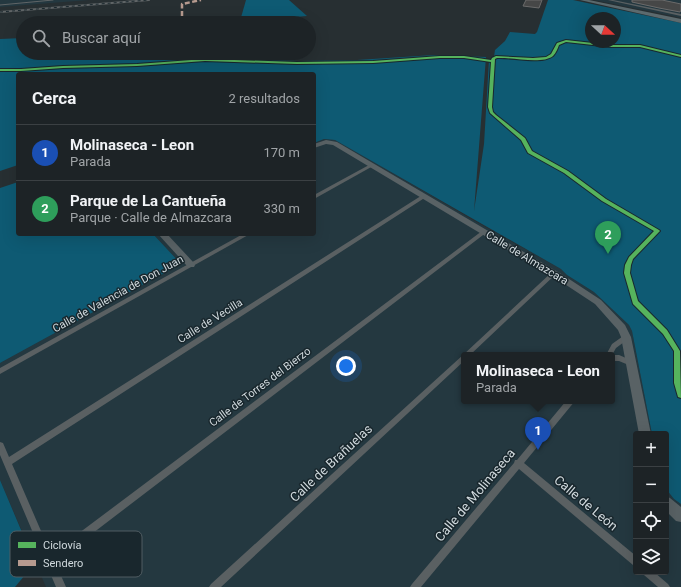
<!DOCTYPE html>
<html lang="es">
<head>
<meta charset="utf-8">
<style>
	body { margin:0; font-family:Roboto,sans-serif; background:#252b2e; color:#f1f3f6 }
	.controls { position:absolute; right:12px; bottom:12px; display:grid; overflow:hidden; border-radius:4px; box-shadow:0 4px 16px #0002 }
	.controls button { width:36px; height:36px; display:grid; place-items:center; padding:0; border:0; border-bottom:1px solid #3b4043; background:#1d2326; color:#f1f3f6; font:20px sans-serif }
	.compass { position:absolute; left:585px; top:12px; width:36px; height:36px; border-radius:50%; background:#1d2326; box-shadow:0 4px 16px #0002; rotate:111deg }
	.you { position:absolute; left:346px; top:366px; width:14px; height:14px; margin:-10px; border:3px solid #fff; border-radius:50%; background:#1a73e8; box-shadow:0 0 0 6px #1a73e833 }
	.badge { display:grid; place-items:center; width:26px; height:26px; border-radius:50%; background:#bca0f2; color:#fff; font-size:13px; font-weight:700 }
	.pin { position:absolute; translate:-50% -33px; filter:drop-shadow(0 1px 2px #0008) }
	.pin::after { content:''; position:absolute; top:21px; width:14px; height:12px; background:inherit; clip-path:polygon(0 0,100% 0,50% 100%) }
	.popup { position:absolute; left:461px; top:352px; width:154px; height:52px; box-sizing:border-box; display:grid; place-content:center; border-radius:4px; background:#1d2326; filter:drop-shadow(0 1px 3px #0005); font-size:13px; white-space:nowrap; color:#a0a4a7 }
	.popup b { font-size:15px; color:#f1f3f6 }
	.popup::after { content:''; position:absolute; left:50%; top:100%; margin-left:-8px; border:8px solid transparent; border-top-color:#1d2326 }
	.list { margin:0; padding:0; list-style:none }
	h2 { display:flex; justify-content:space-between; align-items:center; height:52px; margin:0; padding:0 16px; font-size:17px }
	h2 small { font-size:13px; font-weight:400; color:#a0a4a7 }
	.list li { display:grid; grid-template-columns:26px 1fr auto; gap:12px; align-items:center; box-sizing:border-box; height:56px; padding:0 16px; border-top:1px solid #3b4043 }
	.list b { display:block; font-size:15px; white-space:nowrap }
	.list p { margin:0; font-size:13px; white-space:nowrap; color:#a0a4a7 }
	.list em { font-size:13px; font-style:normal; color:#a0a4a7 }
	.icon { flex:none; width:22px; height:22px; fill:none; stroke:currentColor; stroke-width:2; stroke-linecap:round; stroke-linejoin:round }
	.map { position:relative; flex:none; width:681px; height:587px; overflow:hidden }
	.search { position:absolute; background:#1d2326; box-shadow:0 4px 16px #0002; left:16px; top:16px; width:300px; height:44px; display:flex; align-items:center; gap:10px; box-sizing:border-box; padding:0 14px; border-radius:22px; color:#a0a4a7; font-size:15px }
	.panel { position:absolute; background:#1d2326; box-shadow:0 4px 16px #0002; left:16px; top:72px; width:300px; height:164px; border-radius:4px }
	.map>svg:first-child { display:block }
</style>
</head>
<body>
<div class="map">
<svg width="681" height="587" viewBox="0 0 681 587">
	<rect width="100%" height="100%" fill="#272f32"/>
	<g fill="#243840" fill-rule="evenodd">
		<polygon points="0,0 89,0 0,7"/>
		<polygon points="594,0 681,0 681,18 673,16"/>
		<path d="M324,139L335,140L339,142L473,220L561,269L567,275L594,292L629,325L632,331L652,434H636V572H666V489L674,499L681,504V587H46L0,480V363L181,264L153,234H314V143ZM464,355H612V401H464Z"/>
	</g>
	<g fill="#0e5a73" fill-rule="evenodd">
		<polygon points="246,0 289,0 307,16 240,21"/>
		<path d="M548,0H573L681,23V504L674,499L666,489V434H652L632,331L629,325L594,292L567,275L561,269L335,140L324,139L314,143V74H18V165L0,171V39L23,38V53H197L194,58L299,61L357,60L434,55L486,57L474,211L484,144L489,60L494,57L495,50L505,41L510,32L535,34L537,32ZM591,18H615V42H591Z"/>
		<polygon points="18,182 18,234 153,234 181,264 0,363 0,188"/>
		<polygon points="0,480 35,563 15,587 0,587"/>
	</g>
	<g fill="#464747" stroke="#6b6b6b">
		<polygon points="526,0 542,0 539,8 523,6"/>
		<polygon points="632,0 662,0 681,4 681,10 680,12 659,8 632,2"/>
	</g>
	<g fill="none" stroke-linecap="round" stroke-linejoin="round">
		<g fill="#5a6062" fill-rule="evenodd">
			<polygon points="608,0 613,0 681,14 681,16"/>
			<polygon points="369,165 373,165 373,166 314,199 314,195"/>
			<polygon points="424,194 426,196 426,197 12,464 51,554 482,231 486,231 487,232 55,562 66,587 56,587 0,455 0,442 3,443 9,457"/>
			<polygon points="243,234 250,234 0,374 0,368"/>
			<polygon points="554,271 557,273 556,274 470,355 464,355 464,361 221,587 209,587 211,584 463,355 552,272"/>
			<polygon points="626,334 628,335 629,337 628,339 616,348 612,355 619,355 633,361 634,363 633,365 631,366 619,361 612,361 612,355 606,355 612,344"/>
			<polygon points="566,401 575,401 524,463 636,556 636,567 633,565 519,469 421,587 410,587 412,584 514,463 515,460 517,460"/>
			<polygon points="642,572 654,572 668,584 670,587 658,587 644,575"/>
		</g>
		<g fill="#596265" fill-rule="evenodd">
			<polygon points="326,140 337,142 563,275 601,300 625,325 631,337 651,434 639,434 621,337 618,330 595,304 557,279 333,145 326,144 314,148 314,144"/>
			<polygon points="158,234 167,234 194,263 195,265 194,267 188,267"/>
			<polygon points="666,496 670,498 681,507 681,522 676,521 666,511"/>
		</g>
		<polygon fill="#5c6a6e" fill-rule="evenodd" points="580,0 589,0 681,19 681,23"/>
		<polyline stroke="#606567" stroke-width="1" points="0,5 53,0"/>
		<defs>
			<polyline id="rail" points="0,12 149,0"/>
		</defs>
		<use href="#rail" stroke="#606567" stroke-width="2"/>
		<use href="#rail" stroke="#19272d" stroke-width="1" stroke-dasharray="3" stroke-linecap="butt"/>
		<polyline stroke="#b69a8f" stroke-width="2.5" stroke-dasharray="5 2.5" stroke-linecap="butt" points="185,23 182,16 182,4 201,0"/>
		<defs>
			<path id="cycleway" d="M566,40L611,45H640L681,55V57L640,47H611L566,42L559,45C558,48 556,53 553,56C542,65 511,57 497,58L495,59L492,107L493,112L496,115L525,138L532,151L568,171L606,199L659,230L660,231L659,232L633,259L631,265L630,273L638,301L667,330L680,351L681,398L678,397L674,383V351L663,334L633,304L624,273L625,265L629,257L654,231L602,201L564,173L528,153L521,140L490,113L488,107L491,62L464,58H440L373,63L297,64L205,61L137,66L63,68L21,71H0V69H21L63,66L137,64L205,59L297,62L373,61L440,56H464L491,60L492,58L496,56L533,58L546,57L551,54L557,43Z"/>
		</defs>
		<use href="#cycleway" stroke="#19272d" stroke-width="2"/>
		<use href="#cycleway" fill="#56b35d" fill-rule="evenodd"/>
	</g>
	<g text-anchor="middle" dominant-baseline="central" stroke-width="3" stroke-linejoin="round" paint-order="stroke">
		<g font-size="11" fill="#d0d9dd" stroke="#19272d">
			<text transform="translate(527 258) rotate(31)">Calle de Almazcara</text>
			<text transform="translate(118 294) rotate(-29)">Calle de Valencia de Don Juan</text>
			<text transform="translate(210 321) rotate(-32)">Calle de Vecilla</text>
			<text transform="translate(260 387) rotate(-37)">Calle de Torres del Bierzo</text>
		</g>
		<g font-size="13" fill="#d0d9dd" stroke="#19272d">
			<text transform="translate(331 463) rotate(-43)">Calle de Brañuelas</text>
			<text transform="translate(475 495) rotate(-50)">Calle de Molinaseca</text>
			<text transform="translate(586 503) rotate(40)">Calle de León</text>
		</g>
	</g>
	<rect x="10" y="531" width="132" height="46" rx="6" fill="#19272d" stroke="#505c62" stroke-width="1"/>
	<rect x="18" y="542" width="18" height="6" fill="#56b35d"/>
	<rect x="18" y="560" width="18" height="6" fill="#b69a8f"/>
	<g font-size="11" fill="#d0d9dd">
		<text x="43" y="549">Ciclovía</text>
		<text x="43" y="567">Sendero</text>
	</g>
</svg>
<div class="controls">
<button>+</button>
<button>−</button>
<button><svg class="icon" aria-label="locate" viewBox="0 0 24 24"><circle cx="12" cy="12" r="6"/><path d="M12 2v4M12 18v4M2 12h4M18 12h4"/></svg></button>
<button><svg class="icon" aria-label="layers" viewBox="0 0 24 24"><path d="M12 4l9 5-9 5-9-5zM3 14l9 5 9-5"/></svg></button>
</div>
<svg class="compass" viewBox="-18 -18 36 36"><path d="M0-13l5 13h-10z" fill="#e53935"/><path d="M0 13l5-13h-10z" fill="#a0a4a7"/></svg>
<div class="you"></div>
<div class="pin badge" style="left:538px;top:450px;background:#1a4fb4">1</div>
<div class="popup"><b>Molinaseca - Leon</b>Parada</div>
<div class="pin badge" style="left:608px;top:254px;background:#2e9e5b">2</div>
<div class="search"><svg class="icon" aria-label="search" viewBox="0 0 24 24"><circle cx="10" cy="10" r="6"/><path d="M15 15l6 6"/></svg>Buscar aquí</div>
<section class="panel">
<h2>Cerca<small>2 resultados</small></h2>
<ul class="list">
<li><span class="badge" style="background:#1a4fb4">1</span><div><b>Molinaseca - Leon</b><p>Parada</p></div><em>170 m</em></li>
<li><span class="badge" style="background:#2e9e5b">2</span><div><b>Parque de La Cantueña</b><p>Parque · Calle de Almazcara</p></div><em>330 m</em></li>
</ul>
</section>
</div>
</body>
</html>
